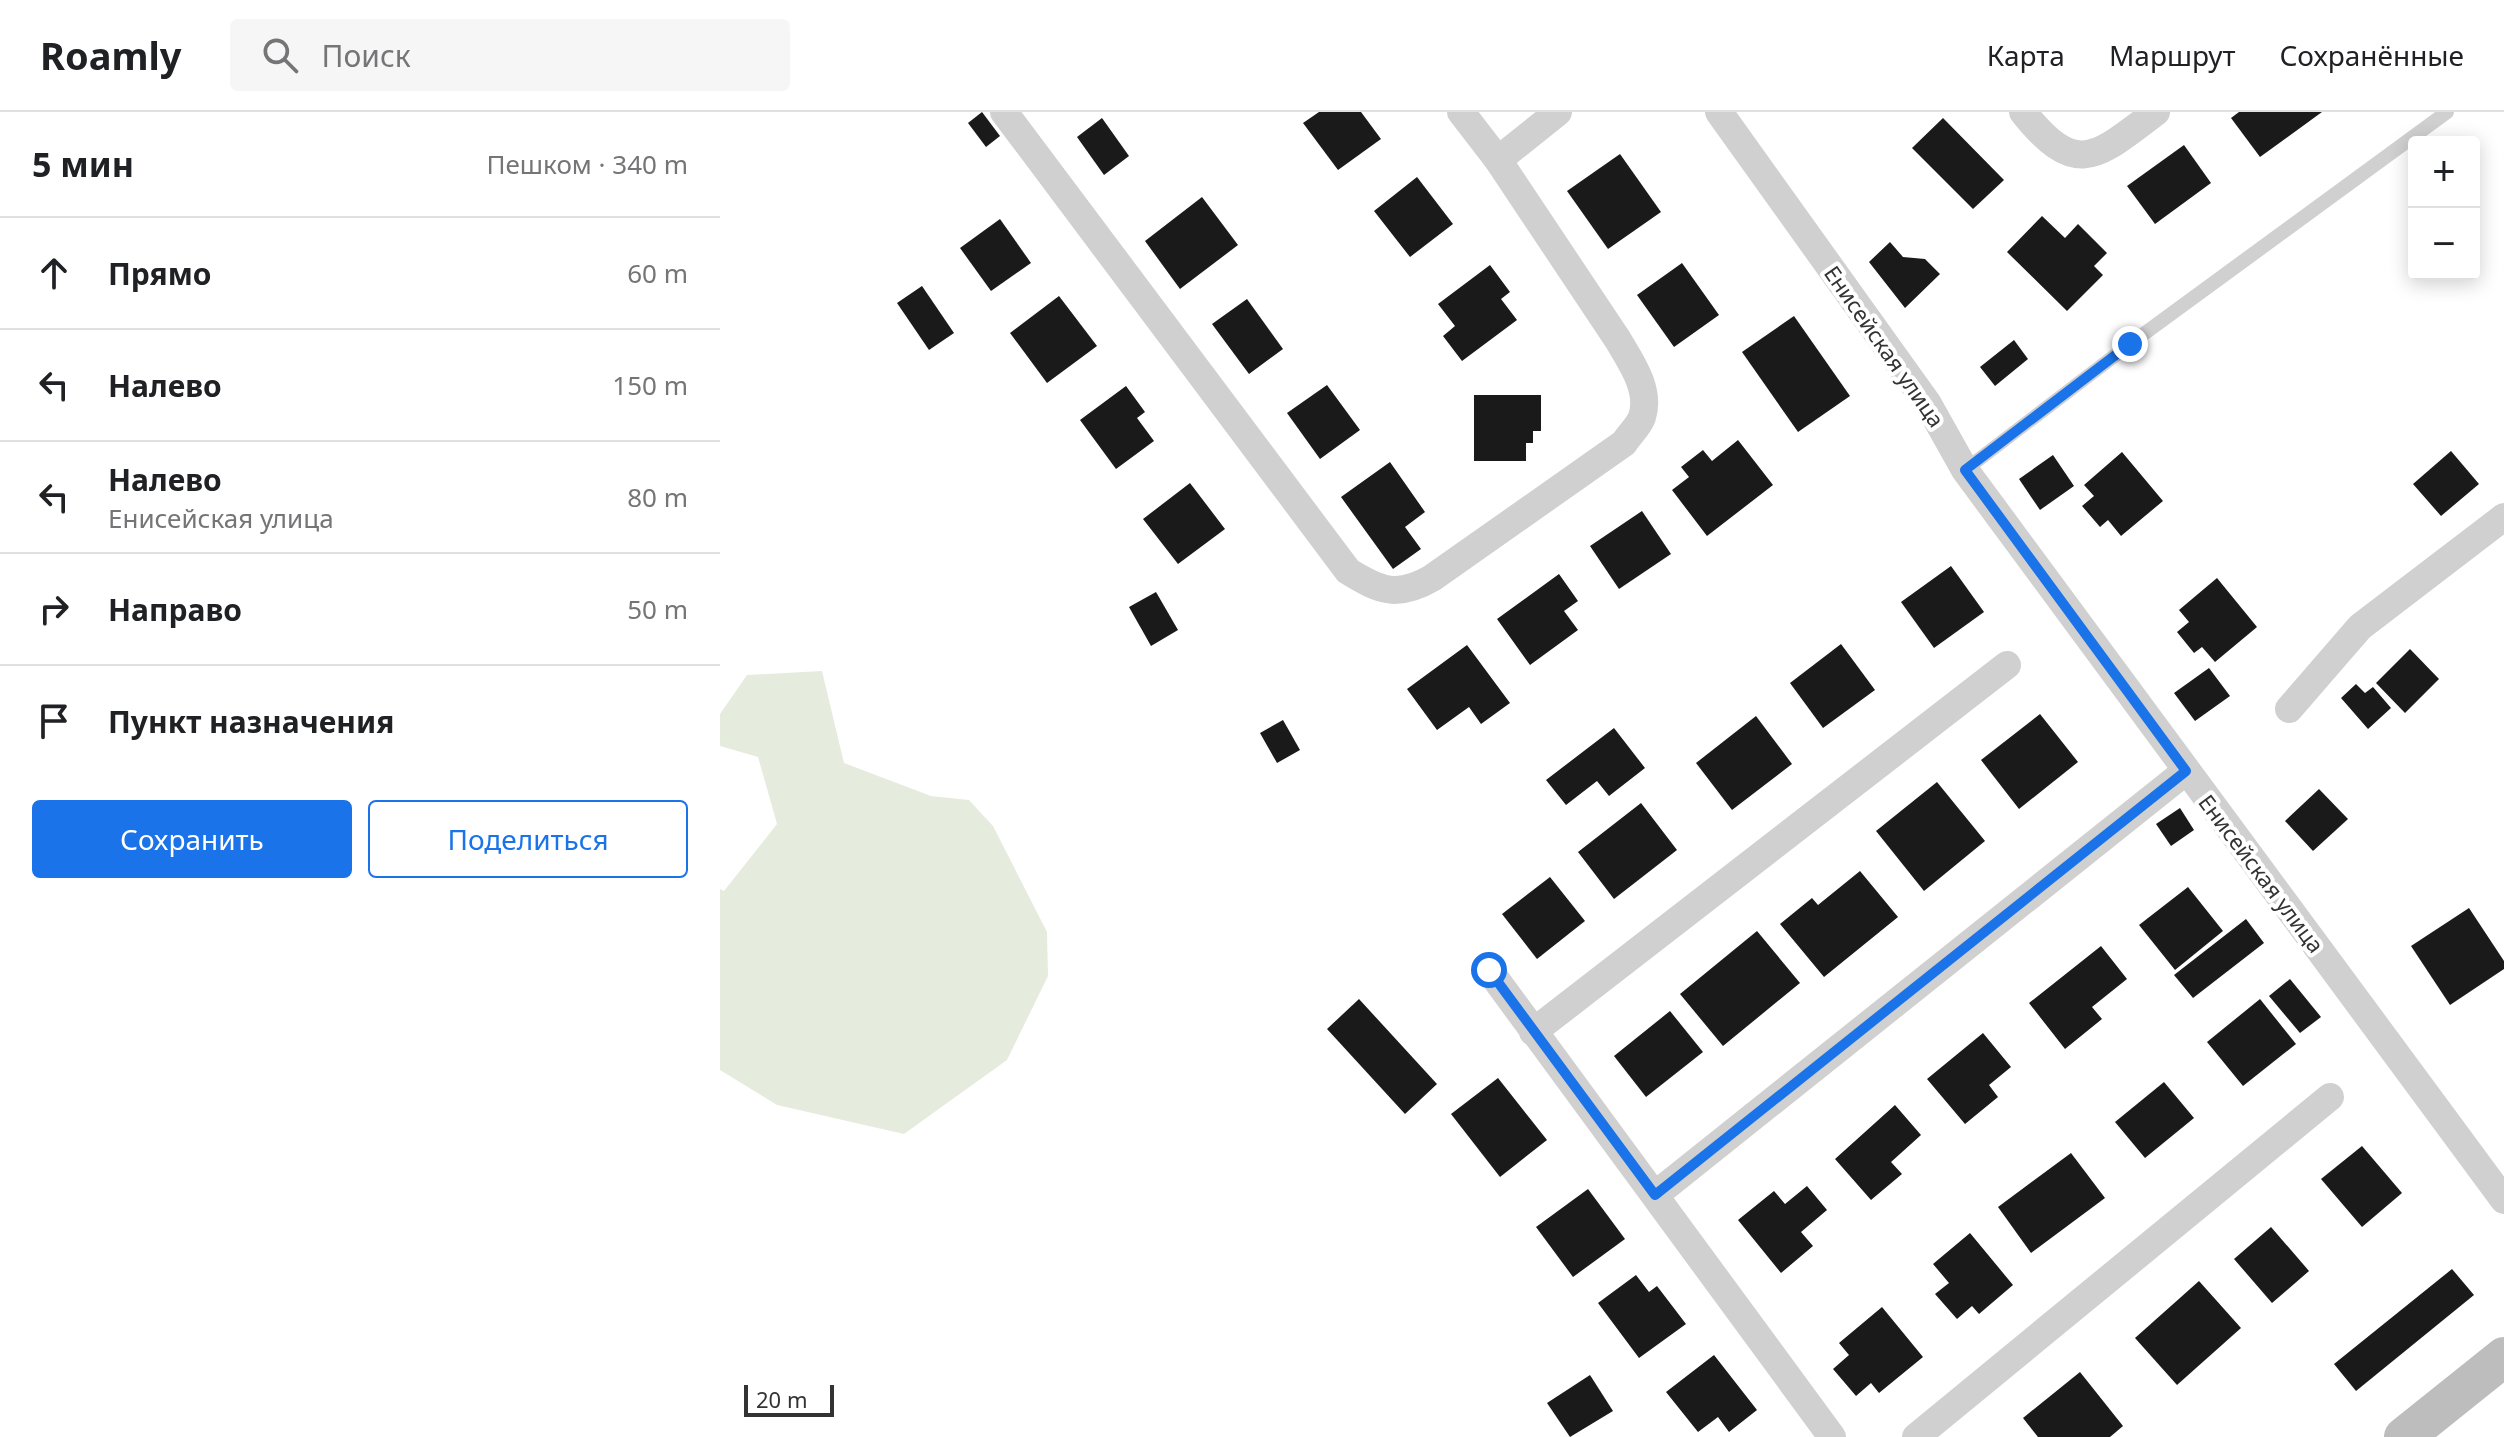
<!DOCTYPE html>
<html lang="ru">
<head>
<meta charset="utf-8">
<style>
	body { margin:0; font-family:"Noto Sans",sans-serif; background:#f6f6f6; color:#202124 }
	.controls { position:absolute; right:24px; top:24px; display:grid; overflow:hidden; border-radius:8px; box-shadow:0 4px 20px #0003 }
	.controls button { width:72px; height:72px; display:grid; place-items:center; padding:0; border:0; border-bottom:2px solid #e0e0e0; background:#fff; color:#202124; font:40px sans-serif }
	.scale { position:absolute; left:24px; bottom:20px; width:90px; box-sizing:border-box; padding-left:8px; border:4px solid #333; border-top:0; font-size:22px; line-height:28px; white-space:nowrap; color:#333; -webkit-text-stroke:6px #fff; paint-order:stroke }
	.stop { position:absolute; width:24px; height:24px; margin:-18px; border:6px solid #1a73e8; border-radius:50%; background:#fff }
	.stop.end { background:#1a73e8; border-color:#fff; box-shadow:0 2px 8px #0008 }
	.list { margin:0; padding:0; list-style:none }
	h2 { display:flex; justify-content:space-between; align-items:center; height:104px; margin:0; padding:0 32px; font-size:34px }
	h2 small { font-size:26px; font-weight:400; color:#757577 }
	.list li { display:grid; grid-template-columns:52px 1fr auto; gap:24px; align-items:center; box-sizing:border-box; height:112px; padding:0 32px; border-top:2px solid #e0e0e0 }
	.list b { display:block; font-size:30px; white-space:nowrap }
	.list p { margin:0; font-size:26px; white-space:nowrap; color:#757577 }
	.list em { font-size:26px; font-style:normal; color:#757577 }
	.actions { display:flex; gap:16px; padding:24px 32px }
	.actions a { flex:1; padding:18px 0; border:2px solid #1a73e8; border-radius:8px; text-align:center; font-size:28px; color:#1a73e8 }
	.actions .main { background:#1a73e8; color:#fff }
	.icon { flex:none; width:44px; height:44px; fill:none; stroke:currentColor; stroke-width:2; stroke-linecap:round; stroke-linejoin:round }
	.map { position:relative; flex:none; width:1784px; height:1325px; overflow:hidden }
	header { display:flex; align-items:center; gap:48px; box-sizing:border-box; height:112px; padding:0 40px; background:#fff; border-bottom:2px solid #e0e0e0 }
	header strong { font-size:38px }
	nav { display:flex; gap:44px; margin-inline-start:auto; font-size:28px }
	.search { width:560px; height:72px; background:#f6f6f6; display:flex; align-items:center; gap:20px; box-sizing:border-box; padding:0 28px; border-radius:8px; color:#757577; font-size:30px }
	main { display:flex }
	aside { flex:1; background:#fff }
	.map>svg:first-child { display:block }
</style>
</head>
<body>
<header>
<strong>Roamly</strong>
<div class="search"><svg class="icon" aria-label="search" viewBox="0 0 24 24"><circle cx="10" cy="10" r="6"/><path d="M15 15l6 6"/></svg>Поиск</div>
<nav><a>Карта</a><a>Маршрут</a><a>Сохранённые</a></nav>
</header>
<main>
<aside>
<h2>5 мин<small>Пешком · 340 m</small></h2>
<ul class="list">
<li><svg class="icon" aria-label="ahead" viewBox="0 0 24 24"><path d="M12 20V5M6 11l6-6 6 6"/></svg><div><b>Прямо</b></div><em>60 m</em></li>
<li><svg class="icon" aria-label="left" viewBox="0 0 24 24"><path d="M17 20v-9H6M10 6l-5 5 5 5"/></svg><div><b>Налево</b></div><em>150 m</em></li>
<li><svg class="icon" aria-label="left" viewBox="0 0 24 24"><path d="M17 20v-9H6M10 6l-5 5 5 5"/></svg><div><b>Налево</b><p>Енисейская улица</p></div><em>80 m</em></li>
<li><svg class="icon" aria-label="right" viewBox="0 0 24 24"><path d="M7 20v-9h11M14 6l5 5-5 5"/></svg><div><b>Направо</b></div><em>50 m</em></li>
<li><svg class="icon" aria-label="arrive" viewBox="0 0 24 24"><path d="M6 21V4h12l-3 4 3 4H6"/></svg><div><b>Пункт назначения</b></div></li>
</ul>
<div class="actions"><a class="main">Сохранить</a><a>Поделиться</a></div>
</aside>
<div class="map">
<svg width="1784" height="1325" viewBox="0 0 1784 1325">
	<rect width="100%" height="100%" fill="#fff"/>
	<polygon fill="#e5ecde" points="102,559 124,651 211,684 249,688 273,714 327,820 328,864 287,948 184,1022 57,993 0,958 0,777 4,779 57,712 38,645 0,634 0,602 27,563"/>
	<g fill="#1a1a1a">
		<polygon points="262,0 280,24 266,35 248,11"/>
		<polygon points="599,0 641,0 661,27 618,58 583,11"/>
		<polygon points="1519,0 1602,0 1540,45 1511,6"/>
		<polygon points="382,6 409,44 384,63 357,25"/>
		<polygon points="1223,6 1284,68 1253,97 1192,36"/>
		<polygon points="1464,33 1491,71 1435,112 1407,74"/>
		<polygon points="900,42 941,100 888,137 847,79"/>
		<polygon points="697,65 733,112 690,145 654,99"/>
		<polygon points="482,85 518,133 460,177 425,129"/>
		<polygon points="1322,104 1345,126 1358,112 1387,141 1374,154 1383,163 1347,199 1287,140"/>
		<polygon points="280,107 311,151 271,179 240,136"/>
		<polygon points="1170,130 1183,145 1205,147 1220,162 1185,196 1149,150"/>
		<polygon points="962,151 999,203 954,235 917,183"/>
		<polygon points="770,153 790,180 781,187 797,208 742,249 723,224 735,214 718,192"/>
		<polygon points="202,174 234,221 209,238 177,191"/>
		<polygon points="339,184 377,234 327,271 290,221"/>
		<polygon points="527,187 563,237 529,262 492,212"/>
		<polygon points="1074,204 1130,284 1078,320 1022,240"/>
		<polygon points="1294,228 1308,247 1275,274 1260,255"/>
		<polygon points="607,273 640,318 600,347 567,301"/>
		<polygon points="406,274 425,300 417,306 434,329 396,357 360,308"/>
		<polygon points="754,283 821,283 821,319 813,319 813,331 806,331 806,349 754,349"/>
		<polygon points="1018,328 1053,373 987,424 952,378 969,365 961,355 983,338 992,349"/>
		<polygon points="1731,339 1759,372 1721,404 1693,372"/>
		<polygon points="1402,340 1443,389 1401,424 1388,408 1380,415 1362,394 1374,384 1364,373"/>
		<polygon points="1333,343 1354,374 1320,398 1299,367"/>
		<polygon points="670,350 705,400 685,415 701,437 673,457 621,385"/>
		<polygon points="470,371 505,417 458,452 423,407"/>
		<polygon points="922,399 951,442 899,477 870,434"/>
		<polygon points="1231,454 1264,500 1214,536 1181,490"/>
		<polygon points="839,462 858,489 844,499 858,518 810,553 777,507"/>
		<polygon points="1497,466 1537,515 1495,550 1482,535 1474,541 1457,520 1469,510 1459,498"/>
		<polygon points="436,480 458,518 431,534 409,495"/>
		<polygon points="1121,532 1155,578 1103,616 1070,571"/>
		<polygon points="747,533 790,591 761,612 749,595 717,618 687,577"/>
		<polygon points="1690,537 1719,567 1685,601 1656,571"/>
		<polygon points="1489,556 1510,584 1475,609 1454,581"/>
		<polygon points="1636,572 1645,581 1653,575 1671,596 1648,617 1621,586"/>
		<polygon points="1320,602 1358,650 1299,697 1261,648"/>
		<polygon points="1036,604 1072,652 1012,698 976,651"/>
		<polygon points="563,608 580,638 557,651 540,621"/>
		<polygon points="894,616 925,656 889,684 877,669 846,693 826,668"/>
		<polygon points="1217,670 1265,729 1204,779 1156,719"/>
		<polygon points="1599,677 1628,707 1593,739 1565,709"/>
		<polygon points="921,691 957,738 894,787 858,740"/>
		<polygon points="1460,696 1474,718 1451,734 1436,712"/>
		<polygon points="1140,759 1178,805 1104,865 1060,812 1092,786 1098,793"/>
		<polygon points="830,765 865,809 817,847 782,802"/>
		<polygon points="1468,775 1503,819 1455,858 1419,813"/>
		<polygon points="1749,796 1784,849 1784,857 1730,893 1691,834"/>
		<polygon points="1526,807 1544,831 1473,886 1454,863"/>
		<polygon points="1037,819 1080,871 1003,934 960,882"/>
		<polygon points="1381,834 1407,867 1372,895 1382,907 1345,937 1309,891"/>
		<polygon points="1570,867 1601,905 1580,921 1549,884"/>
		<polygon points="639,887 717,972 685,1002 607,917"/>
		<polygon points="1540,887 1576,932 1523,974 1487,930"/>
		<polygon points="950,899 983,940 926,985 894,944"/>
		<polygon points="1263,921 1291,955 1269,973 1278,985 1245,1012 1207,967"/>
		<polygon points="778,966 827,1028 780,1065 731,1002"/>
		<polygon points="1444,970 1474,1006 1425,1046 1395,1010"/>
		<polygon points="1175,993 1201,1023 1171,1050 1182,1062 1151,1088 1115,1047"/>
		<polygon points="1642,1034 1682,1081 1642,1115 1601,1067"/>
		<polygon points="1351,1041 1385,1086 1311,1141 1278,1095"/>
		<polygon points="1087,1074 1107,1098 1081,1120 1093,1134 1061,1161 1018,1108 1054,1079 1065,1092"/>
		<polygon points="868,1077 905,1127 853,1165 816,1115"/>
		<polygon points="1551,1115 1589,1159 1552,1191 1514,1147"/>
		<polygon points="1250,1121 1293,1173 1259,1202 1252,1194 1237,1207 1215,1182 1229,1171 1213,1152"/>
		<polygon points="1732,1157 1754,1183 1636,1279 1614,1252"/>
		<polygon points="916,1163 929,1180 937,1174 966,1212 919,1246 878,1191"/>
		<polygon points="1479,1169 1521,1216 1457,1273 1415,1226"/>
		<polygon points="1162,1195 1203,1245 1159,1281 1151,1271 1136,1284 1113,1257 1129,1243 1119,1231"/>
		<polygon points="994,1243 1037,1298 1009,1320 998,1305 978,1320 946,1280"/>
		<polygon points="1360,1260 1403,1314 1390,1325 1318,1325 1303,1306"/>
		<polygon points="870,1263 893,1299 850,1325 827,1291"/>
	</g>
	<g fill="none" stroke-linecap="round" stroke-linejoin="round">
		<polyline stroke="#d0d0d0" stroke-width="14" points="1245,358 1410,232 1727,0"/>
		<g stroke="#d0d0d0" stroke-width="28">
			<path d="M284,0L628,459C660,479 678,486 712,466L904,331C909,323 919,314 922,305C931,278 911,250 898,228L778,48L741,0"/>
			<polyline points="999,0 1208,292 1245,358 1784,1088"/>
			<path d="M1303,0C1357,68 1377,44 1436,0"/>
			<polyline points="778,48 838,0"/>
			<polyline points="1569,597 1640,515 1784,405"/>
			<polyline points="769,858 1112,1325"/>
			<polyline points="813,920 1287,553"/>
			<polyline points="935,1083 1466,659"/>
			<polyline points="1196,1325 1610,985"/>
		</g>
		<polyline stroke="#bdbdbd" stroke-width="40" points="1684,1325 1784,1245"/>
	</g>
	<g fill="none" stroke-linecap="round" stroke-linejoin="round">
		<polyline stroke="#1a73e8" stroke-width="10" points="769,858 935,1083 1466,659 1245,358 1410,232"/>
	</g>
	<g text-anchor="middle" dominant-baseline="central" stroke-width="8" stroke-linejoin="round" paint-order="stroke">
		<g font-size="22" fill="#333" stroke="#fff">
			<text transform="translate(1165 234) rotate(55)">Енисейская улица</text>
			<text transform="translate(1542 761) rotate(53)">Енисейская улица</text>
		</g>
	</g>
</svg>
<div class="controls">
<button>+</button>
<button>−</button>
</div>
<div class="scale">20 m</div>
<div class="stop" style="left:769px;top:858px"></div>
<div class="stop end" style="left:1410px;top:232px"></div>
</div>
</main>
</body>
</html>
